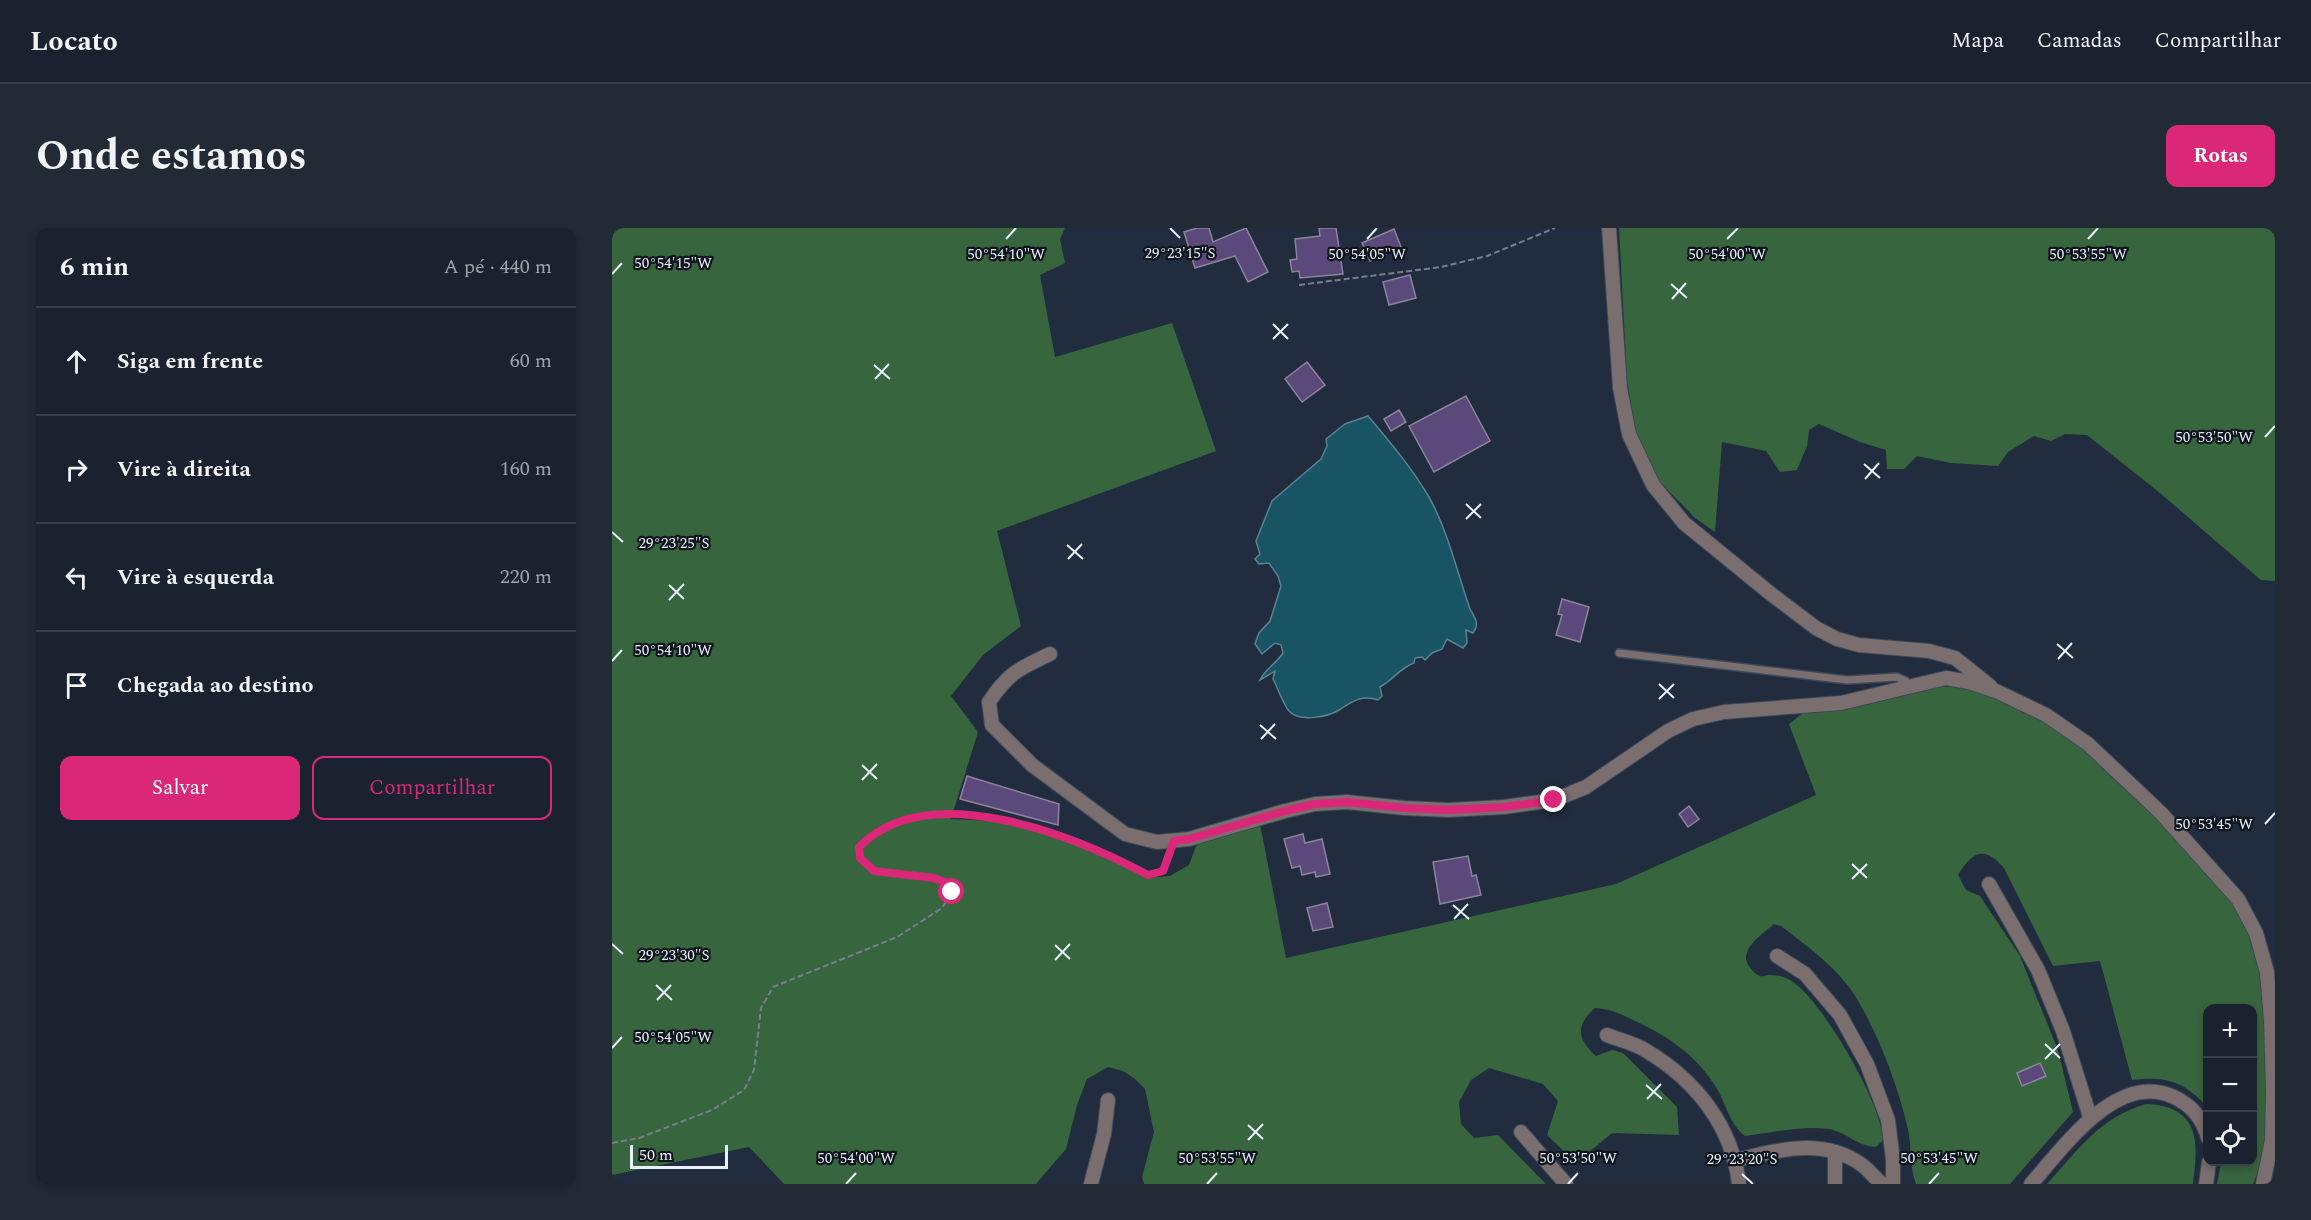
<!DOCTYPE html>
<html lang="pt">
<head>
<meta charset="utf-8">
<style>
	body { margin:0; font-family:Spectral,serif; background:#222a36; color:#f1f3f6 }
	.controls { position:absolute; right:18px; bottom:18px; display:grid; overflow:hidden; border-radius:12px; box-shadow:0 3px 9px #0003 }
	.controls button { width:54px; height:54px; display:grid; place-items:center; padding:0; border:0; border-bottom:2px solid #373f4a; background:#19222e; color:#f1f3f6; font:30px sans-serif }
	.scale { position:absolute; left:18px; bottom:15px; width:98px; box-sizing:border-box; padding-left:6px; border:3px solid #e8f1fc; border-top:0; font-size:16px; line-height:21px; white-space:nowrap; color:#e8f1fc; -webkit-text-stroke:4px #10151d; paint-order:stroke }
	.stop { position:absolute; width:18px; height:18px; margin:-14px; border:4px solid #db2777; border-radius:50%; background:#fff }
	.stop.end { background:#db2777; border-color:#fff; box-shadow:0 2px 6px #0008 }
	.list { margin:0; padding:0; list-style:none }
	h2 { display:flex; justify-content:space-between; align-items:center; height:78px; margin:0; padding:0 24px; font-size:26px }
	h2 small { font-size:20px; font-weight:400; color:#9fa4aa }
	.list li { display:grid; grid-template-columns:39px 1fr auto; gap:18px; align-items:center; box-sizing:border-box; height:108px; padding:0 24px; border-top:2px solid #373f4a }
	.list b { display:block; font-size:22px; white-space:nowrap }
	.list em { font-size:20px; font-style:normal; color:#9fa4aa }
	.actions { display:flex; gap:12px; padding:18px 24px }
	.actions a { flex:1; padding:14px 0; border:2px solid #db2777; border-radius:12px; text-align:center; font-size:21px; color:#db2777 }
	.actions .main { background:#db2777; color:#fff }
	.icon { flex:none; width:33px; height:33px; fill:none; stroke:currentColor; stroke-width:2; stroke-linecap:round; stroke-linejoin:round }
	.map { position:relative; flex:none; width:1663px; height:956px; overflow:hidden; border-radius:12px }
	header { display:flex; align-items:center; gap:36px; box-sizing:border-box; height:84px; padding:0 30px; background:#19222e; border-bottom:2px solid #373f4a }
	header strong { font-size:28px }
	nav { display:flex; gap:33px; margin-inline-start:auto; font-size:21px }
	.intro { display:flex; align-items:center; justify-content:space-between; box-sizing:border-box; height:144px; padding:0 36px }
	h1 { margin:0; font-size:42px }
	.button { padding:15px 27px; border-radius:12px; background:#db2777; color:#fff; font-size:21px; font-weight:700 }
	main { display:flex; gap:36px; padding:0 36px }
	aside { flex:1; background:#19222e; border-radius:12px; box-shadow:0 3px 9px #0003 }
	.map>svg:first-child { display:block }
</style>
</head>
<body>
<header>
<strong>Locato</strong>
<nav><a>Mapa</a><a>Camadas</a><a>Compartilhar</a></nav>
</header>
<div class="intro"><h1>Onde estamos</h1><a class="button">Rotas</a></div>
<main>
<aside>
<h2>6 min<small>A pé · 440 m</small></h2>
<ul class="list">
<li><svg class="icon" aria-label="ahead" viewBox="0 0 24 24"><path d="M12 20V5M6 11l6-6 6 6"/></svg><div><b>Siga em frente</b></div><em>60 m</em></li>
<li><svg class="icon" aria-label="right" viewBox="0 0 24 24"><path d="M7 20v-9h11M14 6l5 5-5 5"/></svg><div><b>Vire à direita</b></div><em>160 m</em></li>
<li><svg class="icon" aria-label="left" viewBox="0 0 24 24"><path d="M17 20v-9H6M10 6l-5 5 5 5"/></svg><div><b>Vire à esquerda</b></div><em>220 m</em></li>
<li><svg class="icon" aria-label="arrive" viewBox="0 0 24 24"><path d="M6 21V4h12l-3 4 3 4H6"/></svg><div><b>Chegada ao destino</b></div></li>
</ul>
<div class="actions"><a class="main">Salvar</a><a>Compartilhar</a></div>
</aside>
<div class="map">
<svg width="1663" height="956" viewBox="0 0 1663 956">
	<rect width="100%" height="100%" fill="#212d3e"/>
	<g fill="#37653d">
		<path d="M0,0H453L448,11L453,35L428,47L443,129L560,95L604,223L385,303L409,398L371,427L339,468L366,504L339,591L382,593L432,605L491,628L534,650L558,648L577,637L586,613L648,596L674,730L1004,656L1204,567L1177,496L1196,481L1316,459C1409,451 1490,535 1551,596C1583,629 1619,663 1637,706C1656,749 1652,799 1654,845C1655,867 1658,891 1655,913C1652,927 1647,942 1641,956H1605L1609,934H1640V780H1596L1595,879C1572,853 1553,848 1520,852L1488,733L1441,738L1392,640C1372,617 1360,624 1346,647L1354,662L1368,668L1408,728L1446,822L1461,884L1398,956H1304C1297,938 1300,916 1295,897C1286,857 1261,792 1237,759C1218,734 1193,717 1169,698L1162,696C1153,704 1133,717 1134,731C1135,737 1142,746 1148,748C1151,749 1154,747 1157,747C1169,747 1178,750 1186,758C1214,781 1270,876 1271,912L1264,919C1247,919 1234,904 1217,901C1190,897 1159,905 1133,908C1116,895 1114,873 1102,856C1082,826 1056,808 1023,793C1009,786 999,781 983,780C963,798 965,810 984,828L1000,822L1011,825L1065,879L1067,907L1000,905L964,935L935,907L946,873L931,856L877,840L859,852L847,874L849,896L862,910L886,907L934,956H532L530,949L542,904L533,861L523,851L511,843L496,839L475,851L465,877L454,921L424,956H172L137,919L0,947Z"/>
		<polygon points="1007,0 1663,0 1663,353 1649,352 1548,265 1475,207 1453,206 1439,213 1422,208 1396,224 1386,238 1339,235 1305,228 1292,241 1275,241 1274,222 1248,214 1207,196 1197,202 1195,218 1185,242 1168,244 1154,223 1110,214 1103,304 1083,290 1047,253 1024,205 1015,153"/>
		<path d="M1534,876C1588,878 1587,914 1581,956H1435C1467,921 1487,890 1534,876Z"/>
	</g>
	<path fill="#195465" stroke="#578392" stroke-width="1.5" d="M756,188C778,214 800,240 817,269C836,303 845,344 858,381C863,390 868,396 861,405L854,402L855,415L851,420L835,411L830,421L820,425L813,432L810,429L803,430L802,435C788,440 781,452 768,459L770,468L766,472C749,466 740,474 727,482C716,489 688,494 678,484C672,479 666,460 661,451L663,443L648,452C654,440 664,436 671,425L669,417L663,415L650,426L643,416L647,405L658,393L669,358L666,348L657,335L647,336L643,331L648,326L644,313L660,273L709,231L715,218L714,211L733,196Z"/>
	<g fill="#5c497b" stroke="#8b839b" stroke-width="1.5">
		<polygon points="585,0 597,0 601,14 634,0 656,44 636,54 623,28 583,40 572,4"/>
		<polygon points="707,0 724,0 731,46 688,50 687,43 680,44 678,32 685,31 683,11 708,8"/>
		<polygon points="782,1 789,19 758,33 750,15"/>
		<polygon points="798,47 804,70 777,77 771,54"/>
		<polygon points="695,134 713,157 690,174 673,151"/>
		<polygon points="854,168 878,213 822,244 797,198"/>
		<polygon points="787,182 794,194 779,203 772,191"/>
		<polygon points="950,371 977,379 968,414 944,407 950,387 946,386"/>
		<polygon points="355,548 447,576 446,597 348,571"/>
		<polygon points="1077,578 1087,591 1076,599 1067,586"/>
		<polygon points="691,606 693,615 710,611 718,646 704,649 703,644 690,647 688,638 680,640 672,611"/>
		<polygon points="856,628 860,648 864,647 869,667 828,676 821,634"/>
		<polygon points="715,675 721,699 701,703 695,680"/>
		<polygon points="1428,835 1434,848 1410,858 1405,845"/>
	</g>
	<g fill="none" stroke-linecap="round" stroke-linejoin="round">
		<defs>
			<polyline id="lane" points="1007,425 1235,452 1285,449 1294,453 1295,458"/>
			<g id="street">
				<polyline points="997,0 1008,160 1017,206 1041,257 1072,295 1159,366 1204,400 1225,411 1247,417 1317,423 1343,430 1378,458"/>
				<path d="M438,426C408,440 396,445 377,474L380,497L420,537L513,606L545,614L577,611L673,583L703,576L735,574L792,580L836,582L892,579L942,572L974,559L1056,503L1081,491L1112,484L1229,475L1334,450L1357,454L1384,463L1434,487L1476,516L1549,585L1626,671L1644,705L1655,744L1659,792L1661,862L1660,912L1651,956"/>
				<polyline points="1377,656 1426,742 1451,803 1478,889"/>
				<polyline points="1165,728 1193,746 1228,787 1255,836 1276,892 1281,932 1281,956"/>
				<path d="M995,807C1007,812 1022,815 1033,822C1084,852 1120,898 1127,956"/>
				<polyline points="909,904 954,956"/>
				<path d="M1124,932C1167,922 1211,909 1250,937C1257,942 1263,950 1270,956"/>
				<polyline points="479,956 492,906 496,872"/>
				<polyline points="1223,956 1223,924"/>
				<path d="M1419,956C1451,920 1505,842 1562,869C1579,877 1591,891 1596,910"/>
				<polyline points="1594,956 1597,934"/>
			</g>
		</defs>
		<use href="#lane" stroke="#3d4859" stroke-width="10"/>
		<use href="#street" stroke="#3d4859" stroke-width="16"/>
		<g stroke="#75808e" stroke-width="2" stroke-dasharray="6 3" stroke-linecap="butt">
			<polyline points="687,57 829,39 875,28 943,0"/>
			<path d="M0,915L27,910L100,882L132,862L142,842L149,780L161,759L285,709L330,680L340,664L335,655L323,650L262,643L248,630L247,619C316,548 463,608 536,647L551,643L557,627"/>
		</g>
		<use href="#lane" stroke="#7a6e6f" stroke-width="7"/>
		<use href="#street" stroke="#7a6e6f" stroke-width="14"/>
	</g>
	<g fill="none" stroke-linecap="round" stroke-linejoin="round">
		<path stroke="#db2777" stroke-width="8" d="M340,664L335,655L322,650L262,643L248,630L247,619C316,548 463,608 536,647L551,643L562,613L577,611L673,583L703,576L735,574L792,580L836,582L892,579L942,572"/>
	</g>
	<path fill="none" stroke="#e8f1fc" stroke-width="2" d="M558,0L568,10M394,11L404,0M755,11L765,0M1115,11L1126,0M1476,11L1486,0M0,46L10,35M1059,56L1075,70M1060,71L1074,55M661,96L676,111M661,111L676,96M262,137L278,151M263,151L277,136M1653,209L1663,198M1252,236L1268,250M1253,251L1267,235M854,276L869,290M854,291L869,276M0,304L11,314M455,317L471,331M456,331L470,316M57,357L72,371M57,372L72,356M1445,416L1461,430M1446,431L1460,415M0,433L10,422M1047,456L1062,470M1047,471L1062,456M648,497L664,511M649,511L663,496M250,537L265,551M250,552L265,536M1653,596L1663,585M1240,636L1255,650M1240,651L1255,636M841,677L857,691M842,691L856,676M0,716L11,726M443,717L458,731M443,732L458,716M44,757L60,772M45,772L59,757M1433,816L1448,830M0,820L10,809M1433,831L1448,816M1034,857L1050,871M1035,871L1049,856M636,897L651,911M636,912L651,896M1130,946L1141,956M234,956L244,945M595,956L605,945M956,956L966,945M1317,956L1327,945"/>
	<g font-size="15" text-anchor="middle" fill="#e8f1fc" stroke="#10151d" stroke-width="4.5" stroke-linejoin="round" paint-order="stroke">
		<text x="568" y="30">29°23'15"S</text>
		<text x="755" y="31">50°54'05"W</text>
		<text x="394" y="31">50°54'10"W</text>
		<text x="1115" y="31">50°54'00"W</text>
		<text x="1476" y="31">50°53'55"W</text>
		<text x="61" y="40">50°54'15"W</text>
		<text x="1602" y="214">50°53'50"W</text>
		<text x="62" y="320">29°23'25"S</text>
		<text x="61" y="427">50°54'10"W</text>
		<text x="1602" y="601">50°53'45"W</text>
		<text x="62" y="732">29°23'30"S</text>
		<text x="61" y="814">50°54'05"W</text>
		<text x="244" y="935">50°54'00"W</text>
		<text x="605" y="935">50°53'55"W</text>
		<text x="966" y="935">50°53'50"W</text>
		<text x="1327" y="935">50°53'45"W</text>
		<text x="1130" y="936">29°23'20"S</text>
	</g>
</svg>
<div class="controls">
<button>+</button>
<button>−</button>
<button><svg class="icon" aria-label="locate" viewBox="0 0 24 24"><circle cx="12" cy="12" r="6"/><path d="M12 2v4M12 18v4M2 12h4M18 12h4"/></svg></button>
</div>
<div class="scale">50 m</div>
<div class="stop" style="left:340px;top:664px"></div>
<div class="stop end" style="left:942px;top:572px"></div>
</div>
</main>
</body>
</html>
